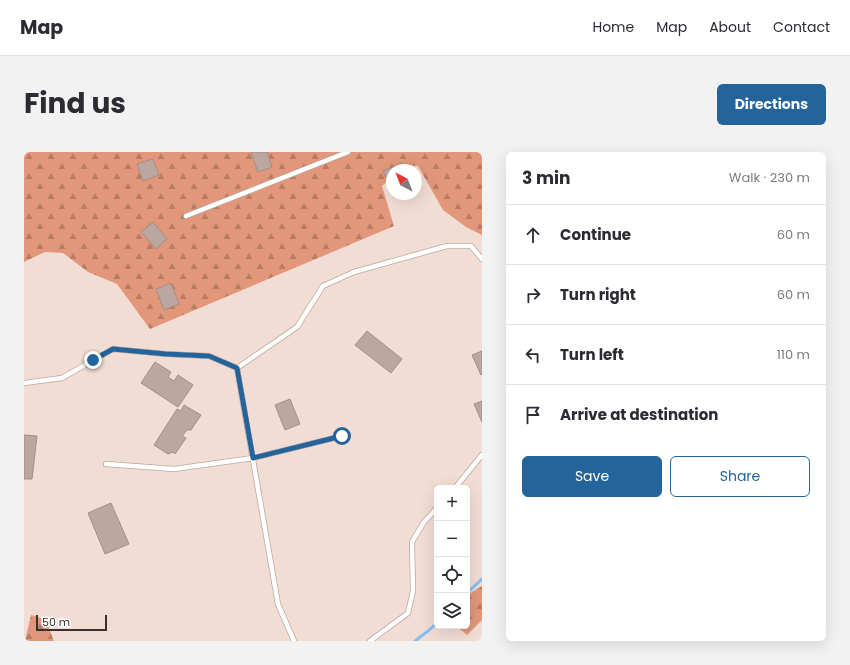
<!DOCTYPE html>
<html lang="en">
<head>
<meta charset="utf-8">
<style>
	body { margin:0; font-family:Poppins,sans-serif; background:#f2f2f3; color:#2b2b33 }
	.controls { position:absolute; right:12px; bottom:12px; display:grid; overflow:hidden; border-radius:6px; box-shadow:0 4px 16px #0002 }
	.controls button { width:36px; height:36px; display:grid; place-items:center; padding:0; border:0; border-bottom:1px solid #e1e1e2; background:#fff; color:#2b2b33; font:20px sans-serif }
	.compass { position:absolute; left:362px; top:12px; width:36px; height:36px; border-radius:50%; background:#fff; box-shadow:0 4px 16px #0002; rotate:318deg }
	.scale { position:absolute; left:12px; bottom:10px; width:71px; box-sizing:border-box; padding-left:4px; border:2px solid #39312e; border-top:0; font-size:11px; line-height:14px; white-space:nowrap; color:#39312e; -webkit-text-stroke:3px #fff; paint-order:stroke }
	.stop { position:absolute; width:12px; height:12px; margin:-9px; border:3px solid #25649b; border-radius:50%; background:#fff }
	.stop.end { background:#25649b; border-color:#fff; box-shadow:0 1px 4px #0008 }
	.list { margin:0; padding:0; list-style:none }
	h2 { display:flex; justify-content:space-between; align-items:center; height:52px; margin:0; padding:0 16px; font-size:17px }
	h2 small { font-size:13px; font-weight:400; color:#7c7c81 }
	.list li { display:grid; grid-template-columns:26px 1fr auto; gap:12px; align-items:center; box-sizing:border-box; height:60px; padding:0 16px; border-top:1px solid #e1e1e2 }
	.list b { display:block; font-size:15px; white-space:nowrap }
	.list em { font-size:13px; font-style:normal; color:#7c7c81 }
	.actions { display:flex; gap:8px; padding:12px 16px }
	.actions a { flex:1; padding:9px 0; border:1px solid #25649b; border-radius:6px; text-align:center; font-size:14px; color:#25649b }
	.actions .main { background:#25649b; color:#fff }
	.icon { flex:none; width:22px; height:22px; fill:none; stroke:currentColor; stroke-width:2; stroke-linecap:round; stroke-linejoin:round }
	.map { position:relative; flex:none; width:458px; height:489px; overflow:hidden; border-radius:6px }
	header { display:flex; align-items:center; gap:24px; box-sizing:border-box; height:56px; padding:0 20px; background:#fff; border-bottom:1px solid #e1e1e2 }
	header strong { font-size:19px }
	nav { display:flex; gap:22px; margin-inline-start:auto; font-size:14px }
	.intro { display:flex; align-items:center; justify-content:space-between; box-sizing:border-box; height:96px; padding:0 24px }
	h1 { margin:0; font-size:28px }
	.button { padding:10px 18px; border-radius:6px; background:#25649b; color:#fff; font-size:14px; font-weight:700 }
	main { display:flex; gap:24px; padding:0 24px }
	aside { flex:1; background:#fff; border-radius:6px; box-shadow:0 4px 16px #0002 }
	.map>svg:first-child { display:block }
</style>
</head>
<body>
<header>
<strong>Map</strong>
<nav><a>Home</a><a>Map</a><a>About</a><a>Contact</a></nav>
</header>
<div class="intro"><h1>Find us</h1><a class="button">Directions</a></div>
<main>
<div class="map">
<svg width="458" height="489" viewBox="0 0 458 489">
	<defs>
		<pattern id="forest-firs" width="22" height="20" patternUnits="userSpaceOnUse"><rect width="22" height="20" fill="#e2977a"/><path d="M5 1l3.5 6h-7zM16 11l3.5 6h-7z" fill="#b87c64"/></pattern>
	</defs>
	<rect width="100%" height="100%" fill="#f2ddd5"/>
	<g fill="url(#forest-firs)">
		<polygon points="0,0 458,0 458,83 442,75 419,58 394,14 378,13 368,18 368,24 358,34 370,74 126,177 93,132 64,120 39,101 21,100 0,110"/>
		<polygon points="458,434 458,468 443,483 432,474 443,474 443,443"/>
		<path d="M7,463C24,466 24,475 30,489H1Z"/>
	</g>
	<g fill="none" stroke-linecap="round" stroke-linejoin="round">
		<g stroke="#84bef5" stroke-width="3">
			<polyline points="443,441 458,427"/>
			<polyline points="391,489 404,479 413,471"/>
		</g>
	</g>
	<g fill="#bba7a0" stroke="#a18e86">
		<polygon points="227,0 243,0 248,15 234,20"/>
		<polygon points="129,7 135,23 119,29 113,12"/>
		<polygon points="378,11 381,18 368,18 368,37 367,38 359,19"/>
		<polygon points="129,70 143,87 132,97 117,80"/>
		<polygon points="147,131 155,152 140,158 132,137"/>
		<polygon points="343,179 378,207 367,221 331,193"/>
		<polygon points="458,199 458,222 457,223 448,203"/>
		<polygon points="131,210 147,220 144,225 150,229 154,223 169,233 154,255 117,231"/>
		<polygon points="266,247 276,272 261,278 251,253"/>
		<polygon points="458,249 458,270 450,252"/>
		<polygon points="160,253 177,263 167,278 163,278 158,284 162,286 151,302 149,300 144,302 130,293 153,257 157,259"/>
		<polygon points="0,283 13,284 8,327 0,327"/>
		<polygon points="87,351 105,392 81,402 64,361"/>
	</g>
	<g fill="none" stroke-linecap="round" stroke-linejoin="round">
		<defs>
			<g id="lane">
				<polyline points="162,64 324,0"/>
				<polyline points="213,216 273,175 299,134 330,120 423,94 447,94 458,107"/>
				<polyline points="213,216 254,452 270,489"/>
				<polyline points="0,231 38,226 89,197 142,202 185,204 213,216"/>
				<polyline points="82,312 150,317 229,306 318,284"/>
				<polyline points="431,336 458,303"/>
				<polyline points="346,489 384,461 389,439 388,390 400,370 413,356"/>
			</g>
		</defs>
		<use href="#lane" stroke="#bba7a0" stroke-width="6"/>
		<use href="#lane" stroke="#fff" stroke-width="4.5"/>
	</g>
	<g fill="none" stroke-linecap="round" stroke-linejoin="round">
		<polyline stroke="#25649b" stroke-width="5" points="69,208 89,197 142,202 185,204 213,216 229,306 318,284"/>
	</g>
</svg>
<div class="controls">
<button>+</button>
<button>−</button>
<button><svg class="icon" aria-label="locate" viewBox="0 0 24 24"><circle cx="12" cy="12" r="6"/><path d="M12 2v4M12 18v4M2 12h4M18 12h4"/></svg></button>
<button><svg class="icon" aria-label="layers" viewBox="0 0 24 24"><path d="M12 4l9 5-9 5-9-5zM3 14l9 5 9-5"/></svg></button>
</div>
<svg class="compass" viewBox="-18 -18 36 36"><path d="M0-13l5 13h-10z" fill="#e53935"/><path d="M0 13l5-13h-10z" fill="#7c7c81"/></svg>
<div class="scale">50 m</div>
<div class="stop" style="left:318px;top:284px"></div>
<div class="stop end" style="left:69px;top:208px"></div>
</div>
<aside>
<h2>3 min<small>Walk · 230 m</small></h2>
<ul class="list">
<li><svg class="icon" aria-label="ahead" viewBox="0 0 24 24"><path d="M12 20V5M6 11l6-6 6 6"/></svg><div><b>Continue</b></div><em>60 m</em></li>
<li><svg class="icon" aria-label="right" viewBox="0 0 24 24"><path d="M7 20v-9h11M14 6l5 5-5 5"/></svg><div><b>Turn right</b></div><em>60 m</em></li>
<li><svg class="icon" aria-label="left" viewBox="0 0 24 24"><path d="M17 20v-9H6M10 6l-5 5 5 5"/></svg><div><b>Turn left</b></div><em>110 m</em></li>
<li><svg class="icon" aria-label="arrive" viewBox="0 0 24 24"><path d="M6 21V4h12l-3 4 3 4H6"/></svg><div><b>Arrive at destination</b></div></li>
</ul>
<div class="actions"><a class="main">Save</a><a>Share</a></div>
</aside>
</main>
</body>
</html>
